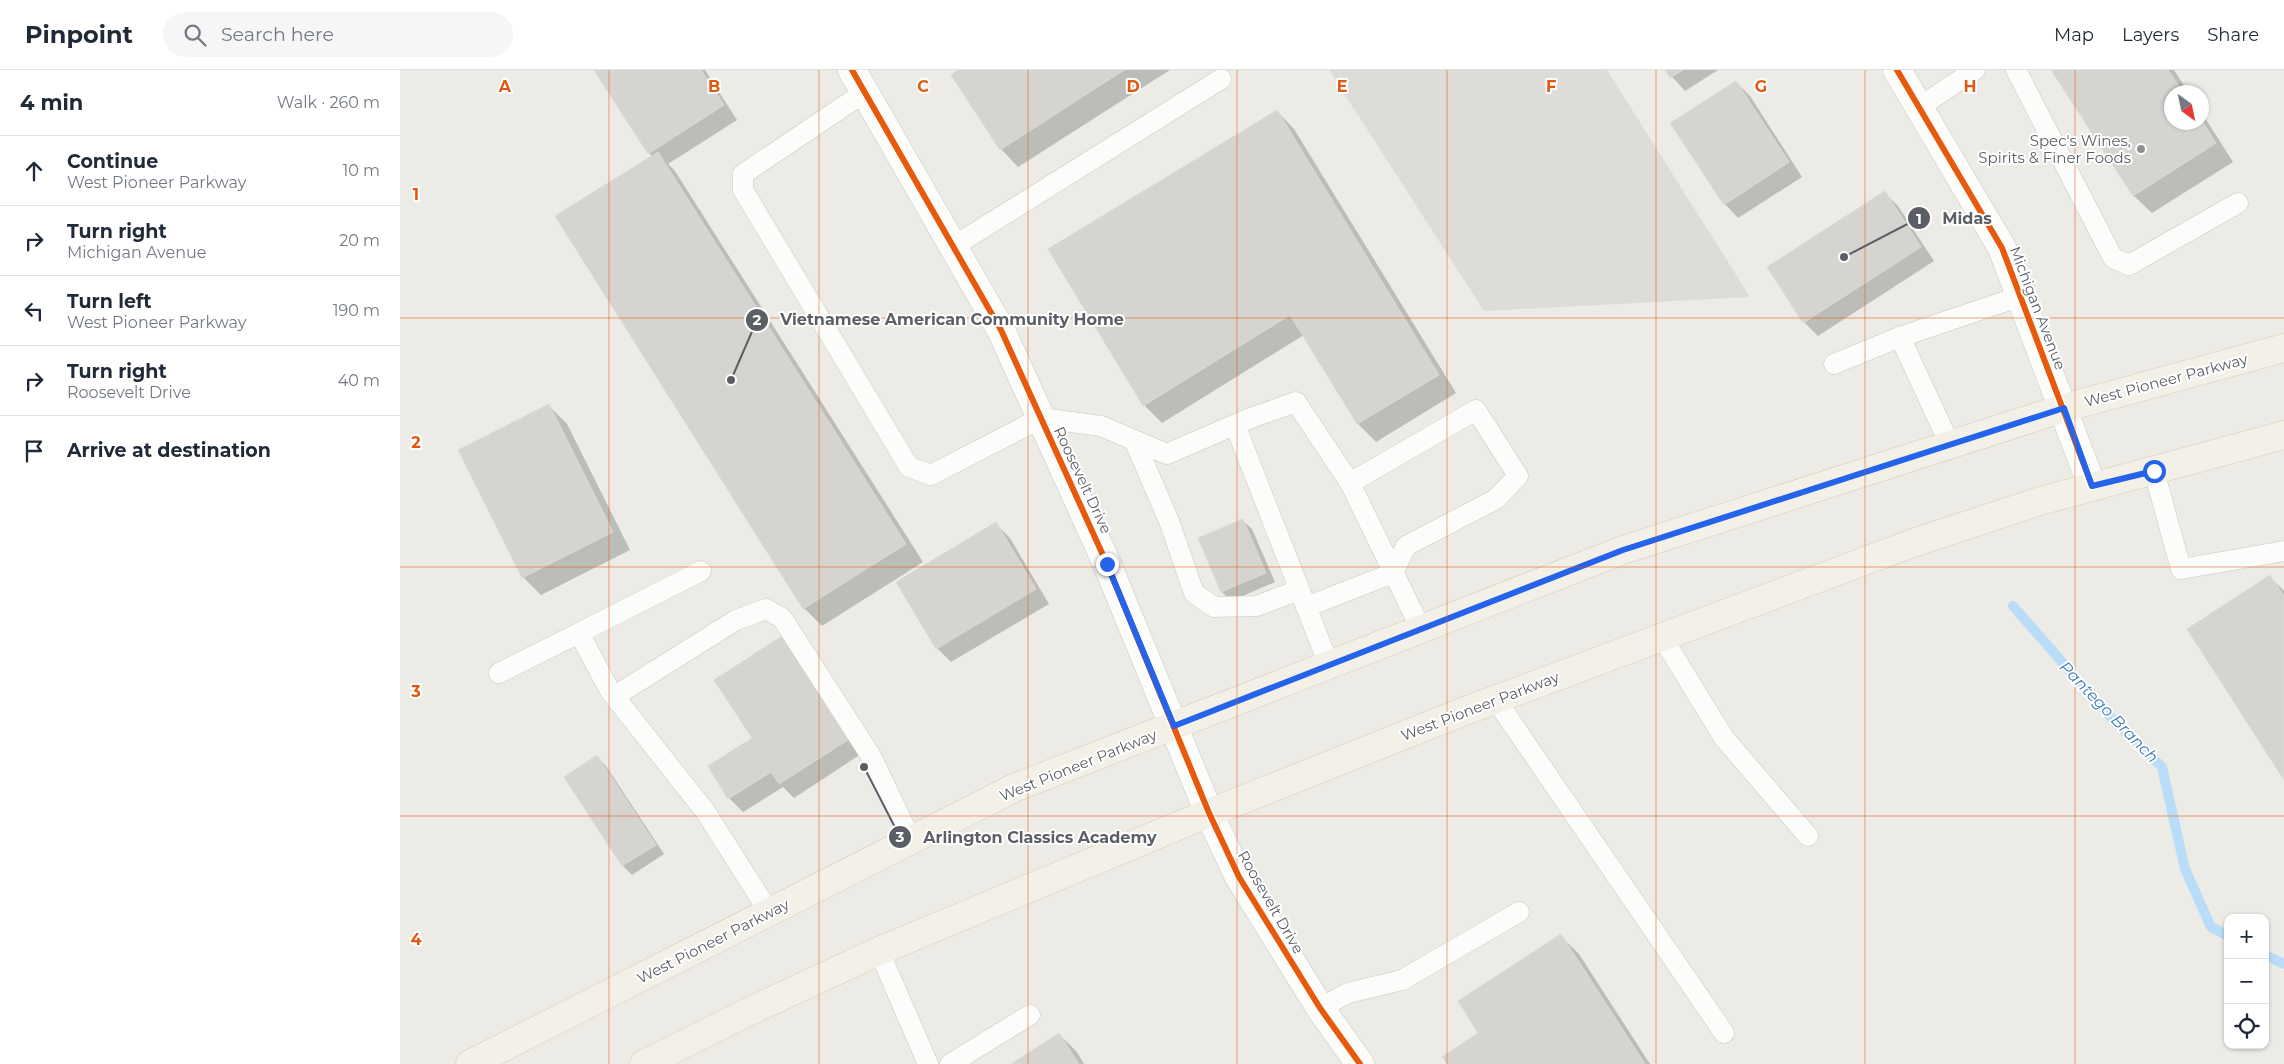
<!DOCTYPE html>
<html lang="en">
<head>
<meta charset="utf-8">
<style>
	body { margin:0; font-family:Montserrat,sans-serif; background:#f6f6f7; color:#1f2937 }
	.controls { position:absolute; right:15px; bottom:15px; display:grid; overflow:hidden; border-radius:10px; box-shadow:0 1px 4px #0004 }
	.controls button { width:45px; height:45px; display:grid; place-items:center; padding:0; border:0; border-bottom:1px solid #e0e1e3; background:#fff; color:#1f2937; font:25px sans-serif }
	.compass { position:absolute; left:1764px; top:15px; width:45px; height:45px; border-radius:50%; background:#fff; box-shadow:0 1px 4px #0004; rotate:147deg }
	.stop { position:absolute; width:15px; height:15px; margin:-11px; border:4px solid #2563eb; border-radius:50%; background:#fff }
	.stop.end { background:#2563eb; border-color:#fff; box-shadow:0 1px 5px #0008 }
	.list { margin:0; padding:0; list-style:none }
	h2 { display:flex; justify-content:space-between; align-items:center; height:65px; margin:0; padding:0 20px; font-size:21px }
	h2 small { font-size:16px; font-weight:400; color:#747a83 }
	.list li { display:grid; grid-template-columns:32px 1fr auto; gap:15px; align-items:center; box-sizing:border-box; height:70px; padding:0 20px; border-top:1px solid #e0e1e3 }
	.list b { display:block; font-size:19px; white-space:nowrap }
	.list p { margin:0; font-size:16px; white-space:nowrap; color:#747a83 }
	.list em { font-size:16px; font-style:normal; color:#747a83 }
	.icon { flex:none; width:28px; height:28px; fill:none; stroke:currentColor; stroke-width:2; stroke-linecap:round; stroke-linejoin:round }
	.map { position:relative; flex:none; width:1884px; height:994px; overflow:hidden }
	header { display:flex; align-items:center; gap:30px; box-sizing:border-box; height:70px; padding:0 25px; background:#fff; border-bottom:1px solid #e0e1e3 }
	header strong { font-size:24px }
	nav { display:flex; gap:28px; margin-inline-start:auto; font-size:18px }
	.search { width:350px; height:45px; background:#f6f6f7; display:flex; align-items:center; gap:12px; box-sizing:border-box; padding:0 18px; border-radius:28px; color:#747a83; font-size:19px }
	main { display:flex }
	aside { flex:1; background:#fff }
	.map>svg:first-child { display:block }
</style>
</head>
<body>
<header>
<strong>Pinpoint</strong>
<div class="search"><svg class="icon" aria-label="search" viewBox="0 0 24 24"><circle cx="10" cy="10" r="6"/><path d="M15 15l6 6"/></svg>Search here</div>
<nav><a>Map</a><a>Layers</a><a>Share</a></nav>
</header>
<main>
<aside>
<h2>4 min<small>Walk · 260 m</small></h2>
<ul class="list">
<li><svg class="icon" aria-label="ahead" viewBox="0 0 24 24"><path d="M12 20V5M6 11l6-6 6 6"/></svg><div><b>Continue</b><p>West Pioneer Parkway</p></div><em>10 m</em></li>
<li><svg class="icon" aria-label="right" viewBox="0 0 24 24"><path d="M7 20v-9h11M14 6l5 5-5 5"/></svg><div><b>Turn right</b><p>Michigan Avenue</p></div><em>20 m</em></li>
<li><svg class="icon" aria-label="left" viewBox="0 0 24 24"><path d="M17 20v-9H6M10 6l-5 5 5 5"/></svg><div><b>Turn left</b><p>West Pioneer Parkway</p></div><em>190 m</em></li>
<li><svg class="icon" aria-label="right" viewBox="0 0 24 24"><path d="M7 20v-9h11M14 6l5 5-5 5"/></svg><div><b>Turn right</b><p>Roosevelt Drive</p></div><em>40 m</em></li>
<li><svg class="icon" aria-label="arrive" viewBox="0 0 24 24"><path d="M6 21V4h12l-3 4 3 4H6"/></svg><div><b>Arrive at destination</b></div></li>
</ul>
</aside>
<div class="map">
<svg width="1884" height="994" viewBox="0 0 1884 994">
	<rect width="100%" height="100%" fill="#ecebe6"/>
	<polygon fill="#dddcd7" points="929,0 1207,0 1350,227 1084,241"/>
	<g fill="#0003">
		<polygon points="195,0 305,0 337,50 268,94 275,101 523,492 422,556 404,538 252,87"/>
		<polygon points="561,0 770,0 618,97 601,79"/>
		<polygon points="1266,0 1318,0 1285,21"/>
		<polygon points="1653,0 1774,0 1788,22 1772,22 1772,52 1802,52 1802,43 1833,92 1752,143 1734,126"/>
		<polygon points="1336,12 1350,26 1402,107 1338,148 1325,134"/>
		<polygon points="877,41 894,59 1056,323 976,372 958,354 904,265 762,353 744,335"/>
		<polygon points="1484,122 1498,136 1534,191 1418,266 1404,252 1368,197"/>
		<polygon points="149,336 167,354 230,480 141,525 123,507"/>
		<polygon points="842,450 852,459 875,512 831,531 822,522 800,469"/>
		<polygon points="596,454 610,468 649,534 551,592 537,578"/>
		<polygon points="1870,507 1884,521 1884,708"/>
		<polygon points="385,566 464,682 394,728 383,717 343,742 329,728 309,697 354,669"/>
		<polygon points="197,686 206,696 264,784 232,805 223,796 165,707"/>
		<polygon points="1161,866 1179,884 1250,994 1048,994 1080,963"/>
		<polygon points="659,964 677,982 684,994 613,994"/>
	</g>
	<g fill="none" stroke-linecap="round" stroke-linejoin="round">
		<g stroke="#b9ddf8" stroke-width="10">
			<polyline points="1613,536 1713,650 1762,697 1785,799 1811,857 1828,866"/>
			<polyline points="1865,885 1884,894"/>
		</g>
	</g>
	<g fill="#d6d4d1" stroke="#dcdad5">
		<polygon points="194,0 301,0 324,35 248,84"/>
		<polygon points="558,0 724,0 600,80 551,5"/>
		<polygon points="1265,0 1283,0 1270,8"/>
		<polygon points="1651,0 1768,0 1783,22 1772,22 1772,52 1802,51 1816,73 1733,126"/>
		<polygon points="1336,11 1389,92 1324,135 1270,53"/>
		<polygon points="877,40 1039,305 957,354 890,245 743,336 648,179"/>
		<polygon points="258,82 506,474 403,539 155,146"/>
		<polygon points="1485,121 1521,177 1403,253 1367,197"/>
		<polygon points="149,334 213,462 122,508 58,380"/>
		<polygon points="843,449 866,503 821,522 798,468"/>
		<polygon points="596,452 636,519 536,579 496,512"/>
		<polygon points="1870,505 1884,526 1884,710 1787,559"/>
		<polygon points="385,564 451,668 379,714 371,702 328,729 308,696 352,668 314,610"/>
		<polygon points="197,685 256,775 222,796 164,707"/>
		<polygon points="1161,864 1245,994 1047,994 1042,987 1078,963 1058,931"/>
		<polygon points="659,963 679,994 611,994"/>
	</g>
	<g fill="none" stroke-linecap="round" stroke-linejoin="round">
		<defs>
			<g id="service">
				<polyline points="1616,0 1713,188 1729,195 1838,133"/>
				<polyline points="465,22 343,104 343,120 509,397 531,405 641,348 701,356 767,384 848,349 896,332 950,413 1021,559"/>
				<polyline points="1519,37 1575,0"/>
				<polyline points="554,176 821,9"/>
				<polyline points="1500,267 1621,226"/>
				<polyline points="1434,294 1500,267 1550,375"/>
				<polyline points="835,355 929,595"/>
				<polyline points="734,370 769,451 794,523 814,537 857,536 899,520"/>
				<polyline points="1754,401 1781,499 1884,481"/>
				<polyline points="301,501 179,563 210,621 305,741 369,842"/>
				<polyline points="906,537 993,503 1006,476 1096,429 1118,406 1076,340 950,413"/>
				<polyline points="1262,567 1324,668 1408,766"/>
				<polyline points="99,603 179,563"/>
				<polyline points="215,626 336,550 366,539 382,548 471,686 511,770"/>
				<polyline points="1096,630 1324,963"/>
				<polyline points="479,881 528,994"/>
				<polyline points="920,938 948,923 1002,910 1119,842"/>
				<polyline points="550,994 630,945"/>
			</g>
			<polyline id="minor" points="1497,0 1602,178 1692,416"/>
			<polyline id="tertiary" points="452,0 601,260 707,494 809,743 839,807 920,938 960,994"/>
			<g id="primary">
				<polyline points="70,994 614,718 1223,480 1664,338 1884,278"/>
				<polyline points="244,994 350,941 479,881 809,743 1065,641 1513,473 1640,431 1884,365"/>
			</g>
		</defs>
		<use href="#service" stroke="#c8c8c7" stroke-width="21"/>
		<use href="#minor" stroke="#c8c8c7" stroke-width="29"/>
		<use href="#tertiary" stroke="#c8c8c7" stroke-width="29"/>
		<use href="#primary" stroke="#d6ccb2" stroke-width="29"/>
		<use href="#service" stroke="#fcfcfb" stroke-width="20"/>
		<use href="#minor" stroke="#fcfcfb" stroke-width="28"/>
		<use href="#tertiary" stroke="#fcfcfb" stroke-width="28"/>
		<use href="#primary" stroke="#f3f1e7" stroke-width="28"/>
		<defs>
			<g id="cycleway">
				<polyline points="452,0 601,260 707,494 809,743 839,807 920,938 960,994"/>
				<polyline points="1497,0 1602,178 1692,416"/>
			</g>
		</defs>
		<use href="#cycleway" stroke="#fff" stroke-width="9"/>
		<use href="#cycleway" stroke="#e8590c" stroke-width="6"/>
	</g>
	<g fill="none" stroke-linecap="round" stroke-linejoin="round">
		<polyline stroke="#2563eb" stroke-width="6" points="707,494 774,656 1223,480 1664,338 1692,416 1754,401"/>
	</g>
	<path fill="none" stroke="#e15910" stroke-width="1" stroke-opacity="0.55" d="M209,0V994M419,0V994M628,0V994M837,0V994M1047,0V994M1256,0V994M1465,0V994M1675,0V994M0,248H1884M0,497H1884M0,746H1884"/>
	<circle fill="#8e9092" stroke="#fff" stroke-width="2" cx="1741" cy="79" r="5"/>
	<g text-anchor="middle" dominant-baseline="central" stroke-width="4" stroke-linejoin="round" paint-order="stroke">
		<g font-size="15" fill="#5b5f65" stroke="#fff" text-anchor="end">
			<text x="1731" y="70">Spec's Wines,<tspan x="1731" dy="17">Spirits &amp; Finer Foods</tspan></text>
		</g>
		<g font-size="15" fill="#5b5f65" stroke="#fff">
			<text transform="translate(1638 238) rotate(69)">Michigan Avenue</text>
			<text transform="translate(1766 310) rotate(-15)">West Pioneer Parkway</text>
			<text transform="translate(683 410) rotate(65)">Roosevelt Drive</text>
			<text transform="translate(1080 636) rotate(-21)">West Pioneer Parkway</text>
			<text transform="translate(678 695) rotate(-22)">West Pioneer Parkway</text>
			<text transform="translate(871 832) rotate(60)">Roosevelt Drive</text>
			<text transform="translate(313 871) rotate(-27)">West Pioneer Parkway</text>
		</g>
		<g font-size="16" font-style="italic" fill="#3878b9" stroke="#fff">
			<text transform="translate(1709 642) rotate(46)">Pantego Branch</text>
		</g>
	</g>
	<g font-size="16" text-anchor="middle" font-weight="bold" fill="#e15910" stroke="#fff" stroke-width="4" stroke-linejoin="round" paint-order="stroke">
		<text x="105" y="22">A</text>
		<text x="314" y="22">B</text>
		<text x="523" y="22">C</text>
		<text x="733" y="22">D</text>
		<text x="942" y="22">E</text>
		<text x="1151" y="22">F</text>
		<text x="1361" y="22">G</text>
		<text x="1570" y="22">H</text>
		<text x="16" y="130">1</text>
		<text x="16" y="378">2</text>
		<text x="16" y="627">3</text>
		<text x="16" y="875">4</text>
	</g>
	<path fill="none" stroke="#5b5f65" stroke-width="2" d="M1444 187L1519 148M331 310L357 250M464 697L500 767"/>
	<g fill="#5b5f65" stroke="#fff" stroke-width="2">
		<circle cx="1444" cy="187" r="5"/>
		<circle cx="331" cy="310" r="5"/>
		<circle cx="464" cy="697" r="5"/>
		<circle cx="1519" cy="148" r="12"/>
		<circle cx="357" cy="250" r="12"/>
		<circle cx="500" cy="767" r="12"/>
	</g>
	<g font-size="15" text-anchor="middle" font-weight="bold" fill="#fff">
		<text x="1519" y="154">1</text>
		<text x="357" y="255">2</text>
		<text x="500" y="772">3</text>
	</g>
	<g font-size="16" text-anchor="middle" font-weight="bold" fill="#5b5f65" stroke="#fff" stroke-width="4" stroke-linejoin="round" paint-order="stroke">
		<text x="1567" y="154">Midas</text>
		<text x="552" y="255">Vietnamese American Community Home</text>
		<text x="640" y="773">Arlington Classics Academy</text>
	</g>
</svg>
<div class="controls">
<button>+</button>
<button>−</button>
<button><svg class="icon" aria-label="locate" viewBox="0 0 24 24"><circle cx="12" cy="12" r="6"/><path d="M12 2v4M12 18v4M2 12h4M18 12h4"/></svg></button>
</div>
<svg class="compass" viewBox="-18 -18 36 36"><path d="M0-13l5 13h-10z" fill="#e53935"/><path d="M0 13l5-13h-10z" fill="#747a83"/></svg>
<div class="stop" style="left:1754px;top:401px"></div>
<div class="stop end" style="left:707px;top:494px"></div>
</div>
</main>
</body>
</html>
